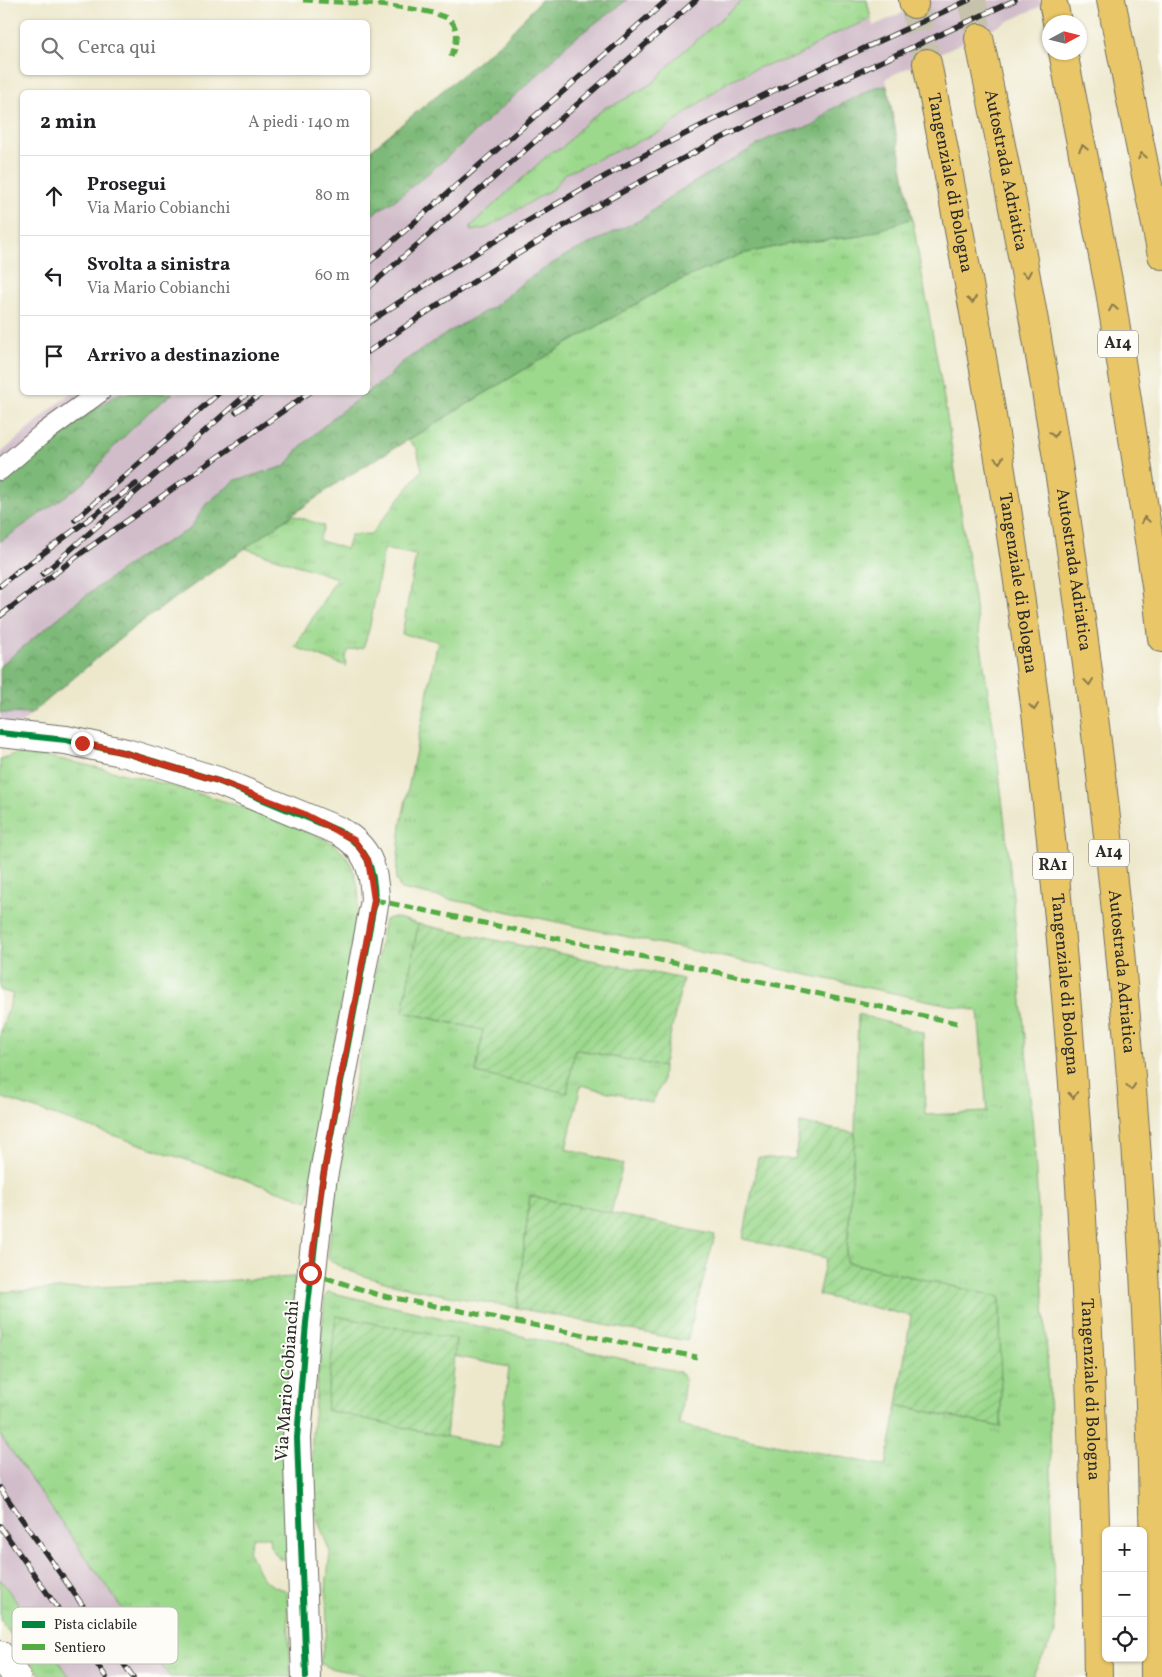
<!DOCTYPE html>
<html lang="it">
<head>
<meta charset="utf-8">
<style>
	body { margin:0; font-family:Vollkorn,serif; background:#f6f6f6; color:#202124 }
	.controls { position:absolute; right:15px; bottom:15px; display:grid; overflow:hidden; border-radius:8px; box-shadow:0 1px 4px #0004 }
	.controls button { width:45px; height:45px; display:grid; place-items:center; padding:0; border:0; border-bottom:1px solid #e0e0e0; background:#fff; color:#202124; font:25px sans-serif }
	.compass { position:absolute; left:1042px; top:15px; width:45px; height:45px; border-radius:50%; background:#fff; box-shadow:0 1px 4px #0004; rotate:83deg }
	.stop { position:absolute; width:15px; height:15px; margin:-11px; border:4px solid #c8321e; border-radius:50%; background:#fff }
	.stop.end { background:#c8321e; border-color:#fff; box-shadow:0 1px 5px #0008 }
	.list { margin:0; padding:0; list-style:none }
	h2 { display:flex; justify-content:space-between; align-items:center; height:65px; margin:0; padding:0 20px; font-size:21px }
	h2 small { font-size:16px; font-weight:400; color:#757577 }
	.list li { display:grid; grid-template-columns:32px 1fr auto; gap:15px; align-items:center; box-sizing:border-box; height:80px; padding:0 20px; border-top:1px solid #e0e0e0 }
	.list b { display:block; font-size:19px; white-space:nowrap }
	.list p { margin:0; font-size:16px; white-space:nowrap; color:#757577 }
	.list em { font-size:16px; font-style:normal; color:#757577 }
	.icon { flex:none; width:28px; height:28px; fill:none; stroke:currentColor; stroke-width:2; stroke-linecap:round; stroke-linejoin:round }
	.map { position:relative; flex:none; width:1162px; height:1677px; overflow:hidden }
	.search { position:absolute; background:#fff; box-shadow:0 1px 4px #0004; left:20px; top:20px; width:350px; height:55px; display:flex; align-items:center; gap:12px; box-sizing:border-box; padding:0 18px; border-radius:8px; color:#757577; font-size:19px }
	.panel { position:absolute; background:#fff; box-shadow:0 1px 4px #0004; left:20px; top:90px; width:350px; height:305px; border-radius:8px }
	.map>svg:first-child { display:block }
</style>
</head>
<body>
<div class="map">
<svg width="1162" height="1677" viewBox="0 0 1162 1677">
	<defs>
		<pattern id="grass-tufts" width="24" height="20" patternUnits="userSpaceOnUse" patternTransform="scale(1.25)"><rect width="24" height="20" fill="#9cd98d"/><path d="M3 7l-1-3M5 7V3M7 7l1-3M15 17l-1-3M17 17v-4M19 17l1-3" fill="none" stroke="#87ba7a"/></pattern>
		<pattern id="forest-crowns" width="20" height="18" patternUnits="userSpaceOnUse" patternTransform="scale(1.25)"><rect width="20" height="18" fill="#7db978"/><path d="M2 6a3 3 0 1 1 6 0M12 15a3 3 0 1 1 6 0" fill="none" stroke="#679763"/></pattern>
		<pattern id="garden-furrows" width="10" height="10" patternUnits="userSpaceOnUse" patternTransform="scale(1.25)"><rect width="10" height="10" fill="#9cd98d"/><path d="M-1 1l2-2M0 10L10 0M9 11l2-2" fill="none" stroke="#87ba7a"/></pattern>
	</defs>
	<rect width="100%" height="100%" fill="#fdfcf7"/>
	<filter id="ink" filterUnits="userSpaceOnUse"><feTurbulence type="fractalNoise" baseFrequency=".02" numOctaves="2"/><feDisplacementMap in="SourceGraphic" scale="10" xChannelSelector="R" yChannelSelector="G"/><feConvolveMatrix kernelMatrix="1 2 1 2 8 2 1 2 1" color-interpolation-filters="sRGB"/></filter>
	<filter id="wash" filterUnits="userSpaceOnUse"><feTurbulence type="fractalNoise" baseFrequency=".0096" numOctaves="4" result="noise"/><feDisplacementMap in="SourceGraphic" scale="20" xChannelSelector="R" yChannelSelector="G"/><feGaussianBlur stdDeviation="1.12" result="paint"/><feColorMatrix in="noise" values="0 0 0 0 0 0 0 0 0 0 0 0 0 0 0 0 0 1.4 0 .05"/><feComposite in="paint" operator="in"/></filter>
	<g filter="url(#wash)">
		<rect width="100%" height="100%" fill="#ede8cc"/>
		<g fill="#d1bdca">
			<polygon points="541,0 867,0 873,26 930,0 1054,0 886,78 912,218 458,409 340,481 133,628 0,741 0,454 70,393 368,392 368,152 504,40"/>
			<polygon points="0,1360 214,1677 42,1677 0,1620"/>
		</g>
		<g fill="url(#grass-tufts)" stroke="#64825c" fill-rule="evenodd">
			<polygon points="743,0 867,0 871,19 830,36 796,57 760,67 729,81 662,131 564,174 554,188 487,228 471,231 471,226 552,151 561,149 581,127 606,107 616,104 653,83 677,57"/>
			<path d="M912,218L946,410L996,746L1012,886L1034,1141L1049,1386L1055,1633L1032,1677H372L330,1668L320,1663L327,1627L326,1589L330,1552L315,1513L313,1499L312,1435L325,1297L328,1292L680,1372L685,1381L679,1425L886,1466L897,1405L1001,1427L1000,1297L846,1262L855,1133L858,1014L923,1033L925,1115L987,1112L978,1011L401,889L396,879L401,824L438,641L402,634L416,555L384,549L369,630L363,648L349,650L345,657L346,666L295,647L337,578L244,548L293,515L324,526L319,540L346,549L351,535L371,534L422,470L417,449L408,440L563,346L671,284L742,254L789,244L862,236ZM456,1339L454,1356L509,1367L500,1448L326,1410Z"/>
			<path d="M24,751C112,771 204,790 288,824C303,831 323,836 336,846C353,860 358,879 359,900L308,1201L0,1097V1034L13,994L0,990V759Z"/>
			<path d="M390,918H398L418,924L403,1012L483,1030L476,1073L567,1092L575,1049L663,1067L662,1083L652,1103L581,1085L566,1149L623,1164L611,1213L530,1196L517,1308C483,1301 344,1282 328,1257L336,1184L383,930L385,920Z"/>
			<path d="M295,1277L283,1472L288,1559H279L270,1546L269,1537H253L248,1551C261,1572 258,1583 285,1590L287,1593L291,1677H170L0,1435V1292Z"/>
			<polygon points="0,1579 1,1580 70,1677 42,1677 0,1620"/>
		</g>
		<g fill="url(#forest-crowns)" stroke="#547252">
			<polygon points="541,0 627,0 568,43 545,68 442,162 395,200 368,217 368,152 504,40"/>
			<polygon points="887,86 912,218 862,236 789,244 742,254 671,284 563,346 340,481 133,628 31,714 0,713 0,666 81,599 141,556 190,529 206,504 236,480 286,466 299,448 336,415 388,377 401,363 452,330 493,307 525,281 566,255 640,220 676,193 771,137 814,125 830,110 875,87"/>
			<polygon points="119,393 173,393 149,412 112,449 84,483 0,542 0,488 9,478 70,426"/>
		</g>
		<g fill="url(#garden-furrows)" stroke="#64825c">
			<polygon points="418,924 683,979 663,1067 575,1049 567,1093 476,1073 483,1030 403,1012"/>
			<polygon points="800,1123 855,1133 846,1262 1000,1297 1001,1427 897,1405 911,1316 818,1295 826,1258 743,1239 758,1158 795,1159"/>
			<polygon points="530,1196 715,1235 687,1341 517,1308"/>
			<polygon points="336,1316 456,1339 446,1437 326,1410"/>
		</g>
	</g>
	<g filter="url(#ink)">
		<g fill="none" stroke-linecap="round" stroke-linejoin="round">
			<g stroke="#c6c2ac" stroke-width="28" stroke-dasharray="28 14" stroke-linecap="butt">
				<polyline points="972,0 979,38"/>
				<polyline points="914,4 927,63"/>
			</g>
			<defs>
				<polyline id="service" points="0,470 41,435 100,392"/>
				<g id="minor">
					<path d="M0,733L66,740L126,753L218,781L339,831C368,848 374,867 375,900L322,1183L306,1323L297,1438L306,1677"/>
					<polyline points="0,1655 16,1677"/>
				</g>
				<g id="motorway">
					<polyline points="913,0 914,4"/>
					<polyline points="1111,0 1162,255"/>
					<polyline points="1054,7 1057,22"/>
					<path id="s1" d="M979,38C1093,576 1155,1126 1155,1677"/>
					<polyline points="1063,52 1110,291 1156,585 1162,638"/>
					<path id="s2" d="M927,63C983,346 1032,631 1059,918C1083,1171 1095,1424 1098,1677"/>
				</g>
			</defs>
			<use href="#service" stroke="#6f6d63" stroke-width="22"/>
			<use href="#minor" stroke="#6f6d63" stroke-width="30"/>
			<use href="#motorway" stroke="#6f6d63" stroke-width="30"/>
			<use href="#service" stroke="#fff" stroke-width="20"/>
			<use href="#minor" stroke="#fff" stroke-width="28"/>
			<use href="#motorway" stroke="#e9c769" stroke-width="28"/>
			<defs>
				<g id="rail">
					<polyline points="368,263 667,0"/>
					<polyline points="368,288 696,0"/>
					<path d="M368,323C444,272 522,223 602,178C721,112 846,57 969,0"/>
					<path d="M368,352C478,276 593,205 712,143C811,92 914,47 1015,0"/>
					<polyline points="236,412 264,392"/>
					<polyline points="75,520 220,392"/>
					<polyline points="43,574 249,392"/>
					<polyline points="14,575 136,484"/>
					<polyline points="0,586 19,570"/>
					<polyline points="0,616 80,554 310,392"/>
					<polyline points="0,1488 133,1677"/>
					<polyline points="0,1526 106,1677"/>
				</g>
			</defs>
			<use href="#rail" stroke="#2b2b2b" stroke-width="5.5"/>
			<use href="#rail" stroke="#fdfcf7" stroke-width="4" stroke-dasharray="11" stroke-linecap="butt"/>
			<g stroke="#54ab44" stroke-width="5" stroke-dasharray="10 5" stroke-linecap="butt">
				<path d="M303,0C330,2 435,5 451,21C461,31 455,46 451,57"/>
				<polyline points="375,900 962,1024"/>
				<polyline points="311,1273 379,1295 697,1357"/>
			</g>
			<defs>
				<path id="cycleway" d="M0,733L66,740L126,753L218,781L339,831C368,848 374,867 375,900L322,1183L306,1323L297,1438L306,1677"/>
			</defs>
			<use href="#cycleway" stroke="#fdfcf7" stroke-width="9"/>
			<use href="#cycleway" stroke="#00873e" stroke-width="6"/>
		</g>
		<defs><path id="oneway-chevron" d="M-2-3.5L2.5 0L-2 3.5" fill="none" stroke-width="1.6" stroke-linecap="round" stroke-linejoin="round" transform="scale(1.25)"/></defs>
		<g stroke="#8a794a">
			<use href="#oneway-chevron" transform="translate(1083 148) rotate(-101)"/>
			<use href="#oneway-chevron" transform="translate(1142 156) rotate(-101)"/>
			<use href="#oneway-chevron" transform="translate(1027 274) rotate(79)"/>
			<use href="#oneway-chevron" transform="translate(972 300) rotate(80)"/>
			<use href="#oneway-chevron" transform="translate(1113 308) rotate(-99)"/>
			<use href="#oneway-chevron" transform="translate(1054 434) rotate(81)"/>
			<use href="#oneway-chevron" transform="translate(999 460) rotate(82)"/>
			<use href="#oneway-chevron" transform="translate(1145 520) rotate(-99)"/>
			<use href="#oneway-chevron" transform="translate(1089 682) rotate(83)"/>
			<use href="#oneway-chevron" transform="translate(1034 707) rotate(83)"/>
			<use href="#oneway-chevron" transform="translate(1131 1087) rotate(85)"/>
			<use href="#oneway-chevron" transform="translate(1073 1095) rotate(85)"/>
		</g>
	</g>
	<g fill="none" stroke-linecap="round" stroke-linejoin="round" filter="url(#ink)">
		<polyline stroke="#c8321e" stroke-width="6" points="82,743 126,753 218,781 302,813 354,840 368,860 374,900 338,1092 322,1183 310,1273"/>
	</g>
	<g text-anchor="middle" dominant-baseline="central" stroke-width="4" stroke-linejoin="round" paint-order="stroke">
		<g fill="#fdfcf7" stroke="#6a6a68" stroke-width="1">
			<rect x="1098" y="330.5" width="40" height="27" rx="4"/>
			<rect x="1089" y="839.5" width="40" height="27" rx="4"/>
			<rect x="1033" y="852.5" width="40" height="27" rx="4"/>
		</g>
		<g font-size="16" font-weight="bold" fill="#2b2b2b">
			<text x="1118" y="344">A14</text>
			<text x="1109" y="853">A14</text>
			<text x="1053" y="866">RA1</text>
		</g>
		<g font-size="18" fill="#2b2b2b" stroke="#fdfcf7">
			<text stroke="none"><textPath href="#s1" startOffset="135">Autostrada Adriatica</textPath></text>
			<text stroke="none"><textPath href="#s2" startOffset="122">Tangenziale di Bologna</textPath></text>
			<text stroke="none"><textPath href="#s1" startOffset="540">Autostrada Adriatica</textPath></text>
			<text stroke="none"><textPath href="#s2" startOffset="528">Tangenziale di Bologna</textPath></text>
			<text stroke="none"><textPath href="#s1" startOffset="945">Autostrada Adriatica</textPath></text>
			<text stroke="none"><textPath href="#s2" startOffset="932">Tangenziale di Bologna</textPath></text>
			<text transform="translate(288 1381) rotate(-86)">Via Mario Cobianchi</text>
			<text stroke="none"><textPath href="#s2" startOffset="1338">Tangenziale di Bologna</textPath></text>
		</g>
	</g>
	<rect x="12" y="1607" width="166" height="57" rx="8" fill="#fdfcf7" stroke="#bebdba" stroke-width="1"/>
	<rect x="22" y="1621" width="23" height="7" fill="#00873e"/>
	<rect x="22" y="1644" width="23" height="6" fill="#54ab44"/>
	<g font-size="14" fill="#2b2b2b">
		<text x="54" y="1629">Pista ciclabile</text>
		<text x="54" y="1652">Sentiero</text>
	</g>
</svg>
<div class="controls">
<button>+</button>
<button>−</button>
<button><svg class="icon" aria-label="locate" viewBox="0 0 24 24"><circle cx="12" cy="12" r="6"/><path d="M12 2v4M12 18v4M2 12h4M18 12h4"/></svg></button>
</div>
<svg class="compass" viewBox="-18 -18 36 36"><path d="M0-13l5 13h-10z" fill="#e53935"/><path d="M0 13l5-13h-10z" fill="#757577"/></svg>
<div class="stop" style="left:310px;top:1273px"></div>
<div class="stop end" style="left:82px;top:743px"></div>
<div class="search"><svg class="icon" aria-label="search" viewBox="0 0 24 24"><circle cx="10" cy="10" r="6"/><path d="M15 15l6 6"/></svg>Cerca qui</div>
<section class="panel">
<h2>2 min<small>A piedi · 140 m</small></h2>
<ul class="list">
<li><svg class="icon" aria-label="ahead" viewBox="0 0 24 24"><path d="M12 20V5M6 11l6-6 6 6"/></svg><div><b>Prosegui</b><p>Via Mario Cobianchi</p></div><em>80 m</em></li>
<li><svg class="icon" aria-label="left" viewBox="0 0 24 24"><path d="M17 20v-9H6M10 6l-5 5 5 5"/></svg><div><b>Svolta a sinistra</b><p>Via Mario Cobianchi</p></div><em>60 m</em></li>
<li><svg class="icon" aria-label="arrive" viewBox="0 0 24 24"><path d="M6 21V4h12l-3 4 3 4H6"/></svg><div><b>Arrivo a destinazione</b></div></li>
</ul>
</section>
</div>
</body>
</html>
